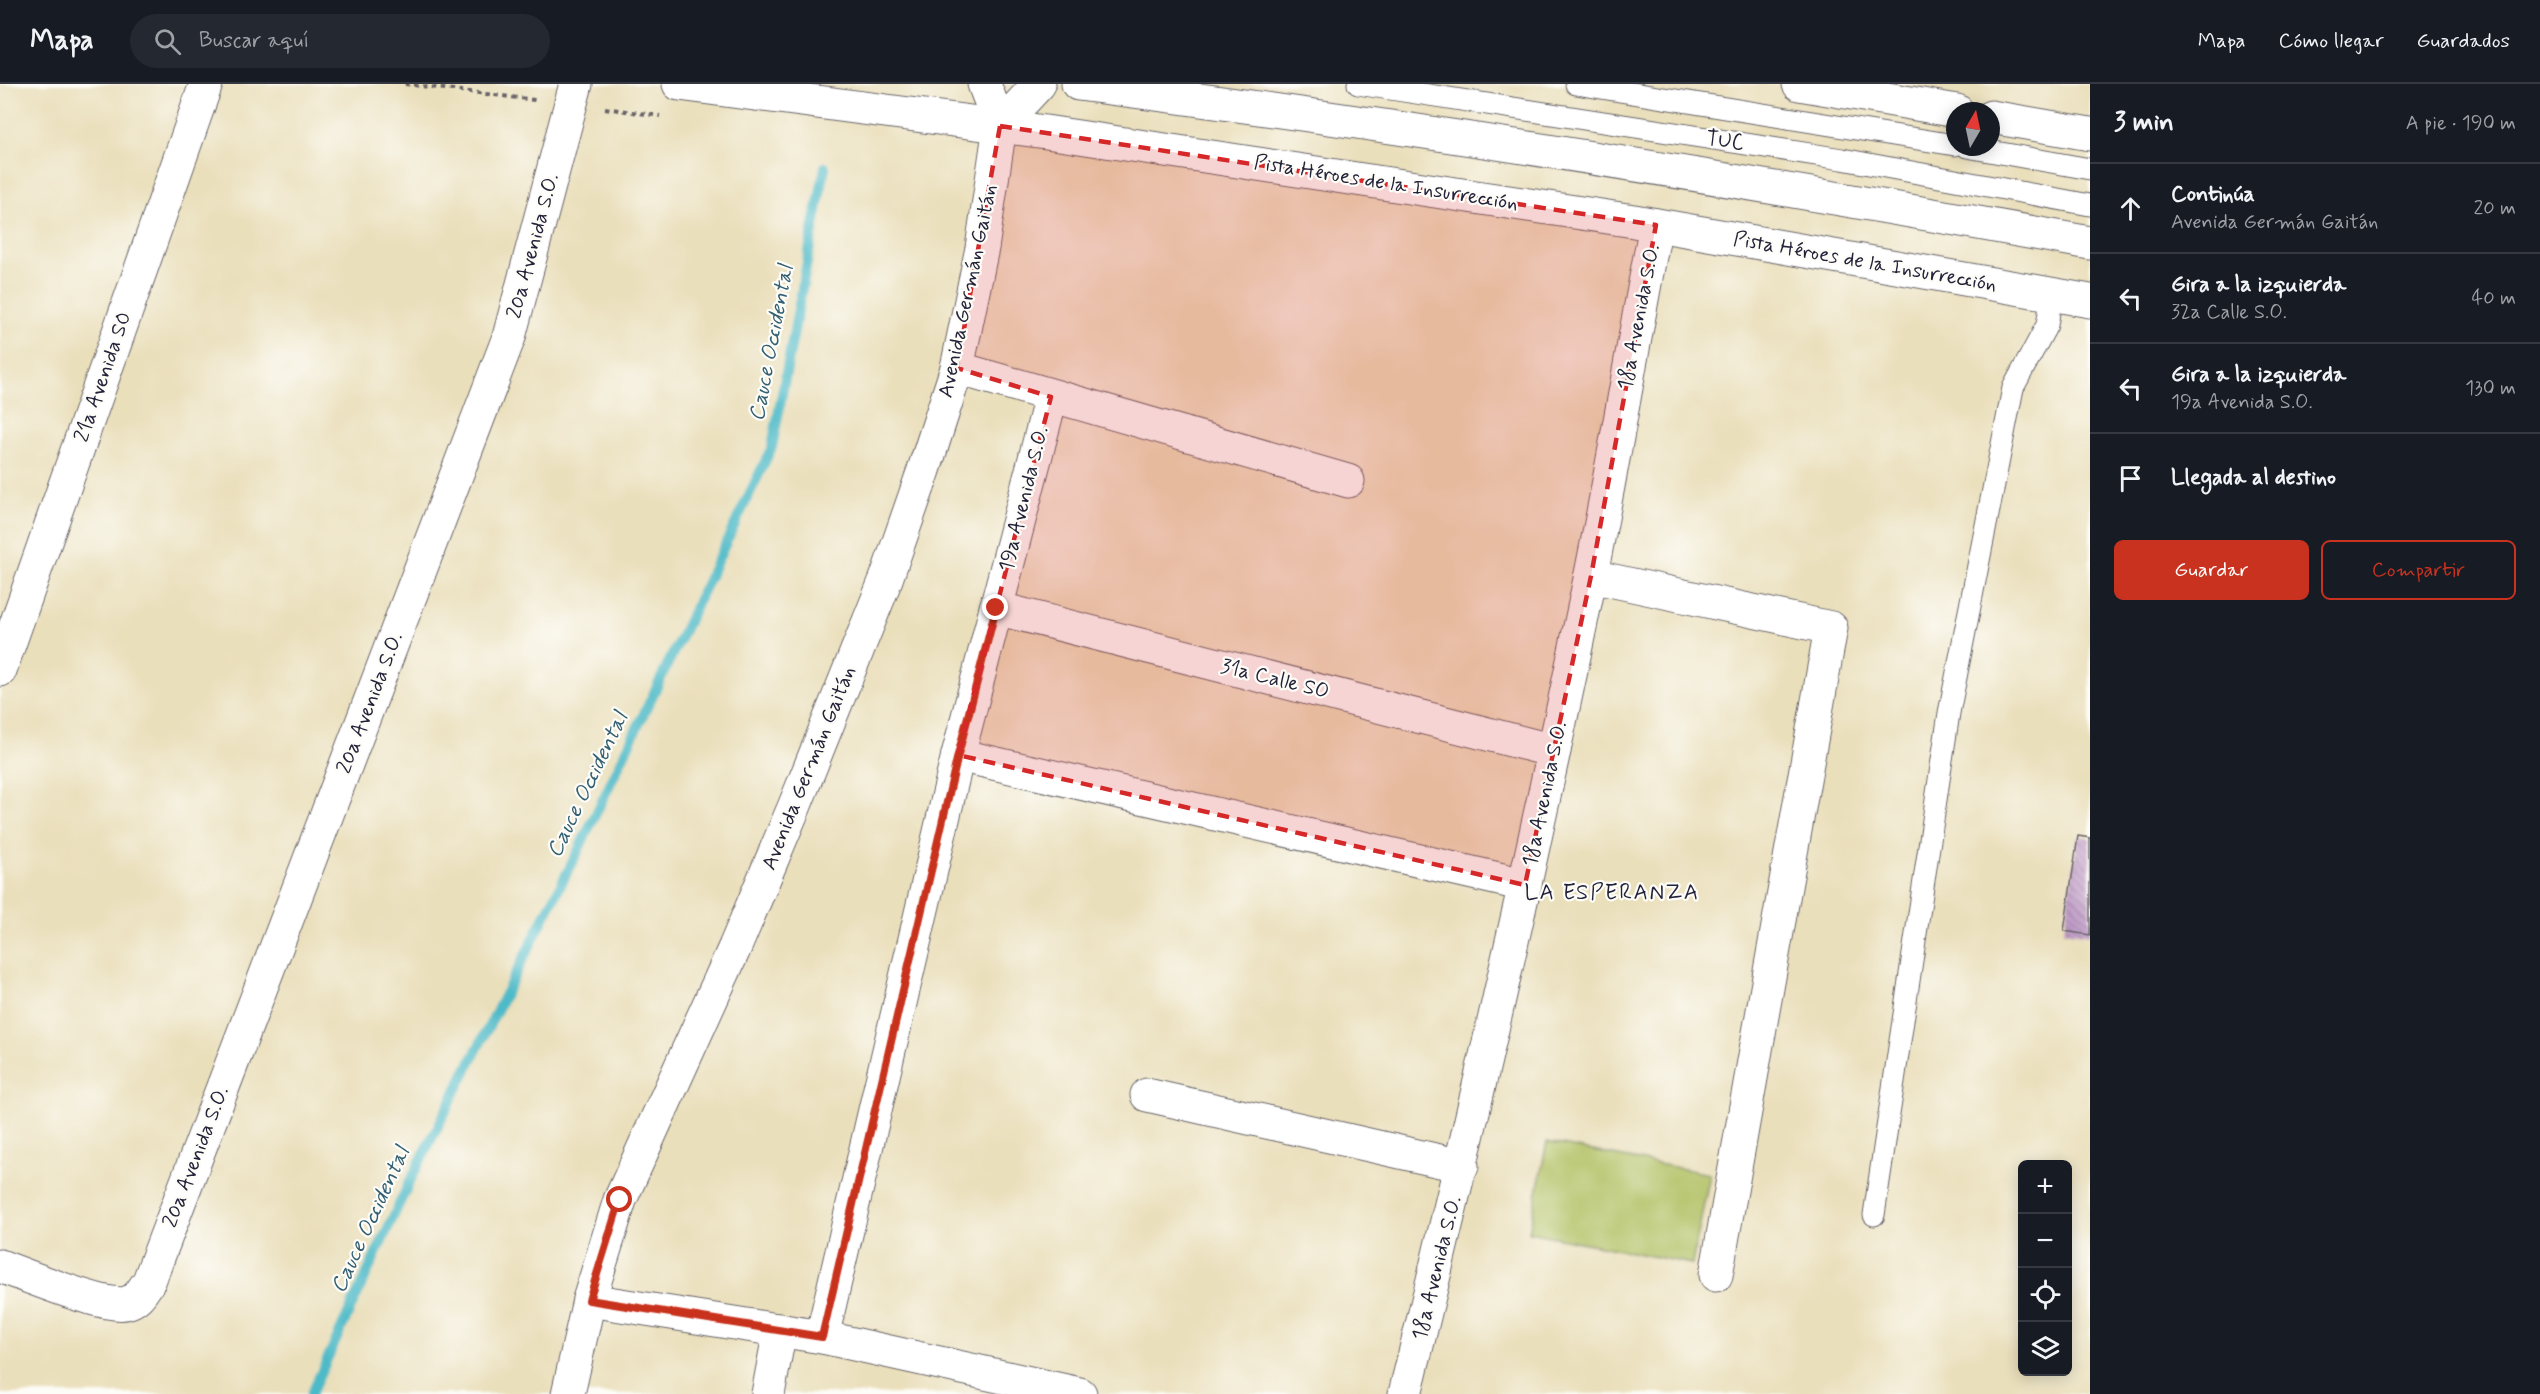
<!DOCTYPE html>
<html lang="es">
<head>
<meta charset="utf-8">
<style>
	body { margin:0; font-family:Mynerve,sans-serif; background:#242831; color:#f1f3f6 }
	.controls { position:absolute; right:18px; bottom:18px; display:grid; overflow:hidden; border-radius:9px; box-shadow:0 3px 15px #0003 }
	.controls button { width:54px; height:54px; display:grid; place-items:center; padding:0; border:0; border-bottom:2px solid #363941; background:#171b24; color:#f1f3f6; font:30px sans-serif }
	.compass { position:absolute; left:1946px; top:18px; width:54px; height:54px; border-radius:50%; background:#171b24; box-shadow:0 3px 15px #0003; rotate:9deg }
	.stop { position:absolute; width:18px; height:18px; margin:-14px; border:4px solid #c8321e; border-radius:50%; background:#fff }
	.stop.end { background:#c8321e; border-color:#fff; box-shadow:0 2px 6px #0008 }
	.list { margin:0; padding:0; list-style:none }
	h2 { display:flex; justify-content:space-between; align-items:center; height:78px; margin:0; padding:0 24px; font-size:26px }
	h2 small { font-size:20px; font-weight:400; color:#9ea1a6 }
	.list li { display:grid; grid-template-columns:39px 1fr auto; gap:18px; align-items:center; box-sizing:border-box; height:90px; padding:0 24px; border-top:2px solid #363941 }
	.list b { display:block; font-size:22px; white-space:nowrap }
	.list p { margin:0; font-size:20px; white-space:nowrap; color:#9ea1a6 }
	.list em { font-size:20px; font-style:normal; color:#9ea1a6 }
	.actions { display:flex; gap:12px; padding:18px 24px }
	.actions a { flex:1; padding:14px 0; border:2px solid #c8321e; border-radius:9px; text-align:center; font-size:21px; color:#c8321e }
	.actions .main { background:#c8321e; color:#fff }
	.icon { flex:none; width:33px; height:33px; fill:none; stroke:currentColor; stroke-width:2; stroke-linecap:round; stroke-linejoin:round }
	.map { position:relative; flex:none; width:2090px; height:1310px; overflow:hidden }
	header { display:flex; align-items:center; gap:36px; box-sizing:border-box; height:84px; padding:0 30px; background:#171b24; border-bottom:2px solid #363941 }
	header strong { font-size:28px }
	nav { display:flex; gap:33px; margin-inline-start:auto; font-size:21px }
	.search { width:420px; height:54px; background:#242831; display:flex; align-items:center; gap:15px; box-sizing:border-box; padding:0 21px; border-radius:33px; color:#9ea1a6; font-size:22px }
	main { display:flex }
	aside { flex:1; background:#171b24 }
	.map>svg:first-child { display:block }
</style>
</head>
<body>
<header>
<strong>Mapa</strong>
<div class="search"><svg class="icon" aria-label="search" viewBox="0 0 24 24"><circle cx="10" cy="10" r="6"/><path d="M15 15l6 6"/></svg>Buscar aquí</div>
<nav><a>Mapa</a><a>Cómo llegar</a><a>Guardados</a></nav>
</header>
<main>
<div class="map">
<svg width="2090" height="1310" viewBox="0 0 2090 1310">
	<defs>
		<pattern id="building-back-hatch" width="6" height="6" patternUnits="userSpaceOnUse" patternTransform="scale(1.5)"><rect width="6" height="6" fill="#be99c6"/><path d="M-1 5l2 2M0 0l6 6M5-1l2 2" fill="none" stroke="#9a7ca2"/></pattern>
	</defs>
	<rect width="100%" height="100%" fill="#fdfcf7"/>
	<filter id="ink" filterUnits="userSpaceOnUse"><feTurbulence type="fractalNoise" baseFrequency=".0167" numOctaves="2"/><feDisplacementMap in="SourceGraphic" scale="12" xChannelSelector="R" yChannelSelector="G"/><feConvolveMatrix kernelMatrix="1 2 1 2 8 2 1 2 1" color-interpolation-filters="sRGB"/></filter>
	<filter id="wash" filterUnits="userSpaceOnUse"><feTurbulence type="fractalNoise" baseFrequency=".008" numOctaves="4" result="noise"/><feDisplacementMap in="SourceGraphic" scale="24" xChannelSelector="R" yChannelSelector="G"/><feGaussianBlur stdDeviation="1.35" result="paint"/><feColorMatrix in="noise" values="0 0 0 0 0 0 0 0 0 0 0 0 0 0 0 0 0 1.4 0 .05"/><feComposite in="paint" operator="in"/></filter>
	<g filter="url(#wash)">
		<rect width="100%" height="100%" fill="#eadfbb"/>
		<polygon fill="#b0c062" stroke="#69714e" stroke-width="1.5" points="1547,1058 1710,1090 1692,1180 1529,1148"/>
		<g fill="none" stroke-linecap="round" stroke-linejoin="round">
			<polyline stroke="#4dbac7" stroke-width="10" points="311,1310 409,1099 576,771 772,363 825,83"/>
		</g>
		<g id="blocks">
			<polygon fill="url(#building-back-hatch)" points="2078,752 2090,754 2090,851 2064,847"/>
		</g>
	</g>
	<g filter="url(#ink)">
		<use href="#blocks" fill-opacity="0" stroke="#686468" stroke-width="1.5"/>
		<g fill="none" stroke-linecap="round" stroke-linejoin="round">
			<defs>
				<g id="lane">
					<polyline points="1358,0 1842,75 2090,121"/>
					<polyline points="1576,0 1955,61"/>
					<polyline points="1967,63 2090,85"/>
					<polyline points="1874,1131 1949,629 2013,304 2047,241 2052,211"/>
				</g>
				<g id="street">
					<polyline points="957,284 1348,397"/>
					<polyline points="1591,492 1831,544 1716,1191"/>
					<polyline points="996,524 1554,667"/>
					<polyline points="0,586 206,0"/>
					<polyline points="958,671 1525,801"/>
					<polyline points="1147,1011 1462,1082"/>
					<path d="M0,1182C25,1191 104,1224 126,1219C138,1216 142,1207 149,1197L509,253L576,0"/>
					<polyline points="589,1216 822,1253 1080,1310"/>
					<polyline points="822,1253 958,671 1051,313"/>
					<polyline points="568,1310 589,1216 620,1116 735,863 795,721 886,495 924,386 957,284 982,164 1000,42"/>
					<polyline points="768,1310 780,1246"/>
					<path d="M1405,1310C1472,1040 1534,768 1590,495C1614,378 1633,259 1656,141"/>
				</g>
				<g id="secondary">
					<polyline points="679,0 1046,48 1634,137 2090,217"/>
					<polyline points="984,0 1000,42"/>
					<polyline points="1000,42 1039,0"/>
				</g>
				<g id="primary">
					<path d="M1078,0C1417,43 1754,98 2090,159"/>
					<polyline points="1799,0 1957,27"/>
					<polyline points="1991,33 2090,50"/>
				</g>
			</defs>
			<use href="#lane" stroke="#686468" stroke-width="23"/>
			<use href="#street" stroke="#686468" stroke-width="35"/>
			<use href="#secondary" stroke="#686468" stroke-width="35"/>
			<use href="#primary" stroke="#686468" stroke-width="35"/>
			<g stroke="#686468" stroke-width="4" stroke-dasharray="4.5 4.5" stroke-linecap="butt">
				<polyline points="405,0 535,16"/>
				<polyline points="605,24 660,32"/>
			</g>
			<use href="#lane" stroke="#fff" stroke-width="21"/>
			<use href="#street" stroke="#fff" stroke-width="33"/>
			<use href="#secondary" stroke="#fff" stroke-width="33"/>
			<use href="#primary" stroke="#fff" stroke-width="33"/>
		</g>
	</g>
	<g fill="none" stroke-linecap="round" stroke-linejoin="round" filter="url(#ink)">
		<polyline stroke="#c8321e" stroke-width="8" points="620,1116 589,1216 822,1253 958,671 996,524"/>
	</g>
	<path fill="#d62828" fill-opacity="0.2" stroke="#d62828" stroke-width="4.5" stroke-dasharray="12 8" stroke-linejoin="round" d="M1000,42L1656,141L1591,492L1525,801L958,671L1051,313L957,284Z"/>
	<g text-anchor="middle" dominant-baseline="central" stroke-width="4.5" stroke-linejoin="round" paint-order="stroke">
		<g font-size="21" fill="#22223b" stroke="#fdfcf7">
			<text transform="translate(1725 57) rotate(9)">TUC</text>
			<text transform="translate(1386 99) rotate(9)">Pista Héroes de la Insurrección</text>
			<text transform="translate(533 162) rotate(-75)">20a Avenida S.O.</text>
			<text transform="translate(1865 178) rotate(10)">Pista Héroes de la Insurrección</text>
			<text transform="translate(968 207) rotate(-78)">Avenida Germán Gaitán</text>
			<text transform="translate(1639 233) rotate(-79)">18a Avenida S.O.</text>
			<text transform="translate(103 293) rotate(-71)">21a Avenida SO</text>
			<text transform="translate(1024 415) rotate(-76)">19a Avenida S.O.</text>
			<text transform="translate(1275 595) rotate(14)">31a Calle SO</text>
			<text transform="translate(370 619) rotate(-69)">20a Avenida S.O.</text>
			<text transform="translate(809 684) rotate(-68)">Avenida Germán Gaitán</text>
			<text transform="translate(1545 710) rotate(-78)">18a Avenida S.O.</text>
			<text transform="translate(196 1073) rotate(-69)">20a Avenida S.O.</text>
			<text transform="translate(1437 1184) rotate(-76)">18a Avenida S.O.</text>
		</g>
		<g font-size="22" font-style="italic" fill="#335f73" stroke="#fdfcf7">
			<text transform="translate(772 259) rotate(-79)">Cauce Occidental</text>
			<text transform="translate(588 701) rotate(-64)">Cauce Occidental</text>
			<text transform="translate(371 1136) rotate(-65)">Cauce Occidental</text>
		</g>
		<g font-size="22" letter-spacing="1.5" fill="#22223b" stroke="#fdfcf7">
			<text x="1612" y="809">LA ESPERANZA</text>
		</g>
	</g>
</svg>
<div class="controls">
<button>+</button>
<button>−</button>
<button><svg class="icon" aria-label="locate" viewBox="0 0 24 24"><circle cx="12" cy="12" r="6"/><path d="M12 2v4M12 18v4M2 12h4M18 12h4"/></svg></button>
<button><svg class="icon" aria-label="layers" viewBox="0 0 24 24"><path d="M12 4l9 5-9 5-9-5zM3 14l9 5 9-5"/></svg></button>
</div>
<svg class="compass" viewBox="-18 -18 36 36"><path d="M0-13l5 13h-10z" fill="#e53935"/><path d="M0 13l5-13h-10z" fill="#9ea1a6"/></svg>
<div class="stop" style="left:620px;top:1116px"></div>
<div class="stop end" style="left:996px;top:524px"></div>
</div>
<aside>
<h2>3 min<small>A pie · 190 m</small></h2>
<ul class="list">
<li><svg class="icon" aria-label="ahead" viewBox="0 0 24 24"><path d="M12 20V5M6 11l6-6 6 6"/></svg><div><b>Continúa</b><p>Avenida Germán Gaitán</p></div><em>20 m</em></li>
<li><svg class="icon" aria-label="left" viewBox="0 0 24 24"><path d="M17 20v-9H6M10 6l-5 5 5 5"/></svg><div><b>Gira a la izquierda</b><p>32a Calle S.O.</p></div><em>40 m</em></li>
<li><svg class="icon" aria-label="left" viewBox="0 0 24 24"><path d="M17 20v-9H6M10 6l-5 5 5 5"/></svg><div><b>Gira a la izquierda</b><p>19a Avenida S.O.</p></div><em>130 m</em></li>
<li><svg class="icon" aria-label="arrive" viewBox="0 0 24 24"><path d="M6 21V4h12l-3 4 3 4H6"/></svg><div><b>Llegada al destino</b></div></li>
</ul>
<div class="actions"><a class="main">Guardar</a><a>Compartir</a></div>
</aside>
</main>
</body>
</html>
